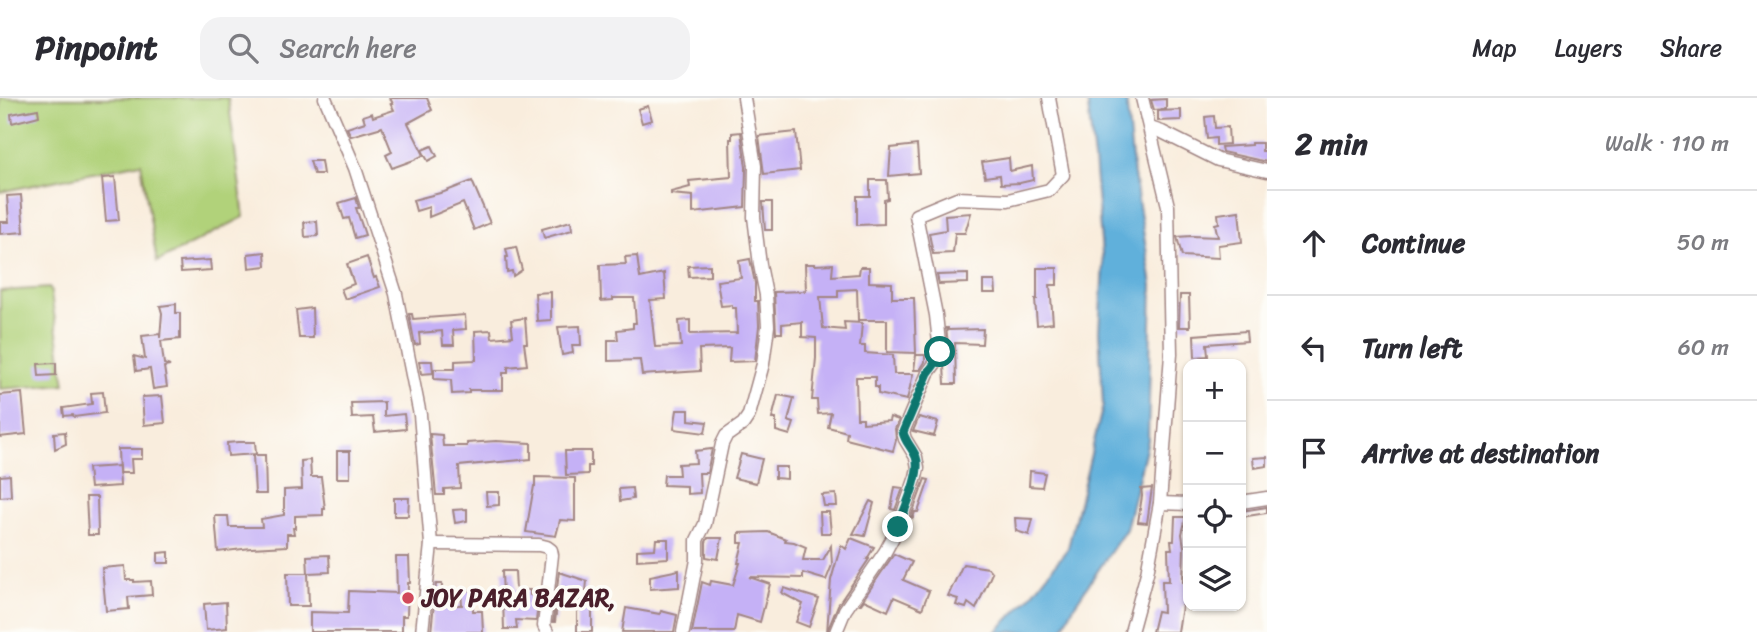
<!DOCTYPE html>
<html lang="en">
<head>
<meta charset="utf-8">
<style>
	body { margin:0; font-family:Sriracha,sans-serif; background:#f2f2f3; color:#2b2b33 }
	.controls { position:absolute; right:21px; bottom:21px; display:grid; overflow:hidden; border-radius:14px; box-shadow:0 2px 5px #0004 }
	.controls button { width:63px; height:63px; display:grid; place-items:center; padding:0; border:0; border-bottom:2px solid #e1e1e2; background:#fff; color:#2b2b33; font:35px sans-serif }
	.stop { position:absolute; width:21px; height:21px; margin:-16px; border:5px solid #0f766e; border-radius:50%; background:#fff }
	.stop.end { background:#0f766e; border-color:#fff; box-shadow:0 2px 7px #0008 }
	.list { margin:0; padding:0; list-style:none }
	h2 { display:flex; justify-content:space-between; align-items:center; height:91px; margin:0; padding:0 28px; font-size:30px }
	h2 small { font-size:23px; font-weight:400; color:#7c7c81 }
	.list li { display:grid; grid-template-columns:46px 1fr auto; gap:21px; align-items:center; box-sizing:border-box; height:105px; padding:0 28px; border-top:2px solid #e1e1e2 }
	.list b { display:block; font-size:26px; white-space:nowrap }
	.list em { font-size:23px; font-style:normal; color:#7c7c81 }
	.icon { flex:none; width:38px; height:38px; fill:none; stroke:currentColor; stroke-width:2; stroke-linecap:round; stroke-linejoin:round }
	.map { position:relative; flex:none; width:1267px; height:534px; overflow:hidden }
	header { display:flex; align-items:center; gap:42px; box-sizing:border-box; height:98px; padding:0 35px; background:#fff; border-bottom:2px solid #e1e1e2 }
	header strong { font-size:33px }
	nav { display:flex; gap:38px; margin-inline-start:auto; font-size:24px }
	.search { width:490px; height:63px; background:#f2f2f3; display:flex; align-items:center; gap:18px; box-sizing:border-box; padding:0 24px; border-radius:21px; color:#7c7c81; font-size:26px }
	main { display:flex }
	aside { flex:1; background:#fff }
	.map>svg:first-child { display:block }
</style>
</head>
<body>
<header>
<strong>Pinpoint</strong>
<div class="search"><svg class="icon" aria-label="search" viewBox="0 0 24 24"><circle cx="10" cy="10" r="6"/><path d="M15 15l6 6"/></svg>Search here</div>
<nav><a>Map</a><a>Layers</a><a>Share</a></nav>
</header>
<main>
<div class="map">
<svg width="1267" height="534" viewBox="0 0 1267 534">
	<rect width="100%" height="100%" fill="#fdfcf7"/>
	<filter id="ink" filterUnits="userSpaceOnUse"><feTurbulence type="fractalNoise" baseFrequency=".0143" numOctaves="2"/><feDisplacementMap in="SourceGraphic" scale="14" xChannelSelector="R" yChannelSelector="G"/><feConvolveMatrix kernelMatrix="1 2 1 2 8 2 1 2 1" color-interpolation-filters="sRGB"/></filter>
	<filter id="wash" filterUnits="userSpaceOnUse"><feTurbulence type="fractalNoise" baseFrequency=".00686" numOctaves="4" result="noise"/><feDisplacementMap in="SourceGraphic" scale="28" xChannelSelector="R" yChannelSelector="G"/><feGaussianBlur stdDeviation="1.57" result="paint"/><feColorMatrix in="noise" values="0 0 0 0 0 0 0 0 0 0 0 0 0 0 0 0 0 1.4 0 .05"/><feComposite in="paint" operator="in"/></filter>
	<g filter="url(#wash)">
		<rect width="100%" height="100%" fill="#f9eddd"/>
		<g fill="#b1d27a" stroke="#7e7852" stroke-width="2">
			<polygon points="0,0 228,0 244,119 157,164 141,65 0,94"/>
			<polygon points="50,190 65,286 0,291 0,193"/>
		</g>
		<polygon fill="#60b0db" stroke="#556883" stroke-width="2" points="1087,0 1126,0 1133,71 1152,187 1148,342 1126,431 1074,508 1061,534 996,534 1029,500 1068,450 1103,307 1099,233 1103,167 1094,61"/>
		<g id="blocks">
			<g fill="#c5b1f6">
				<polygon points="390,0 427,0 432,12 408,25 424,57 414,62 392,70 386,57 392,54 382,29 351,38 347,30 365,24 363,18 372,15 373,19 394,12 391,6 393,6"/>
				<polygon points="1166,1 1166,11 1154,12 1151,2"/>
				<polygon points="648,8 652,22 642,25 638,11"/>
				<polygon points="38,11 39,18 12,25 11,16"/>
				<polygon points="1181,12 1181,22 1158,23 1158,13"/>
				<polygon points="1214,18 1215,30 1228,29 1229,46 1216,47 1216,40 1207,41 1205,19"/>
				<polygon points="741,34 746,69 745,109 693,115 693,98 671,96 671,94 690,89 689,83 731,79 730,41 732,41 732,35"/>
				<polygon points="796,34 800,72 764,76 759,38"/>
				<polygon points="1251,45 1262,45 1262,53 1267,53 1267,64 1222,54 1221,49 1251,47"/>
				<polygon points="917,47 919,75 889,78 891,50"/>
				<polygon points="432,48 437,58 428,63 422,52"/>
				<polygon points="1009,60 1010,73 1032,68 1033,82 1020,85 1001,86 1000,77 985,79 982,64"/>
				<polygon points="310,63 321,63 323,76 314,76"/>
				<polygon points="115,79 119,122 106,123 102,80"/>
				<polygon points="870,82 887,82 888,101 884,102 884,126 857,127 857,98 870,98"/>
				<polygon points="472,83 490,125 474,132 463,105 429,119 429,109 416,113 413,102 444,94"/>
				<polygon points="21,97 24,134 0,136 0,124 9,124 7,98"/>
				<polygon points="356,100 359,110 356,110 365,137 355,140 349,120 344,121 339,105"/>
				<polygon points="763,104 772,104 772,132 765,132"/>
				<polygon points="1239,113 1242,144 1218,147 1219,160 1182,158 1177,139 1192,138 1218,139 1215,126 1219,125 1218,116"/>
				<polygon points="971,115 965,135 955,135 953,155 933,156 929,135 946,132 945,117"/>
				<polygon points="317,123 318,138 305,139 304,124"/>
				<polygon points="571,123 572,132 544,140 542,131"/>
				<polygon points="516,149 522,172 513,178 512,173 507,174 506,159 508,159 506,151"/>
				<polygon points="265,154 266,168 249,170 248,156"/>
				<polygon points="637,158 640,180 664,175 666,201 650,202 655,249 681,248 679,223 690,222 690,236 737,235 736,210 732,210 732,207 721,208 717,183 741,180 739,163 750,161 755,185 755,203 758,203 759,228 755,263 729,264 730,250 699,251 700,273 642,277 640,262 608,263 608,242 618,242 617,232 633,230 633,225 636,225 634,200 613,200 613,202 601,203 600,167 626,166 625,159"/>
				<polygon points="367,159 374,180 376,179 380,189 345,201 341,191 354,186 347,166"/>
				<polygon points="210,162 211,172 181,174 180,164"/>
				<polygon points="805,166 815,166 815,167 833,166 832,178 859,176 860,169 869,169 869,184 892,185 892,200 914,200 916,255 887,254 887,222 858,222 857,191 838,192 838,199 820,199 823,230 845,232 844,224 862,225 860,248 865,248 865,255 893,257 894,276 913,276 907,302 878,296 878,289 875,289 875,279 856,279 857,320 863,320 863,325 889,323 890,319 899,322 895,331 896,342 893,353 846,341 847,334 828,329 831,315 818,316 817,302 812,302 816,260 816,240 802,239 802,224 782,226 782,235 776,235 774,194 806,193"/>
				<polygon points="710,167 710,178 689,179 688,168"/>
				<polygon points="1037,170 1057,170 1057,187 1050,187 1053,225 1037,227 1035,201 1037,201"/>
				<polygon points="968,176 968,185 939,186 937,177"/>
				<polygon points="983,183 995,183 996,195 983,195"/>
				<polygon points="551,194 551,222 537,223 535,195"/>
				<polygon points="1180,197 1189,197 1190,229 1179,229"/>
				<polygon points="176,206 176,215 180,215 180,241 161,243 164,266 170,268 164,269 167,289 153,291 150,271 136,273 134,258 145,261 142,238 160,236 160,240 162,215 160,208"/>
				<polygon points="312,210 313,240 299,240 296,212"/>
				<polygon points="409,216 412,216 413,221 465,217 466,231 453,232 454,247 443,247 442,233 419,235 420,246 415,247"/>
				<polygon points="525,220 527,245 524,245 527,267 508,269 508,275 503,275 503,292 469,292 469,295 452,296 451,282 434,281 434,271 455,271 455,263 476,262 475,233 491,232 492,240 513,238 511,222"/>
				<polygon points="580,228 581,247 572,247 573,255 562,257 558,229"/>
				<polygon points="946,230 948,230 948,232 983,231 982,246 955,245 956,286 945,286 944,267 947,262 949,253"/>
				<polygon points="1246,233 1247,243 1207,246 1208,258 1195,259 1194,237"/>
				<polygon points="916,257 925,257 925,264 920,272 914,272"/>
				<polygon points="419,263 432,263 433,275 421,276"/>
				<polygon points="56,265 56,277 39,278 38,266"/>
				<polygon points="103,294 105,315 74,319 73,317 64,318 63,310 92,306 91,295"/>
				<polygon points="22,295 26,336 0,339 0,297"/>
				<polygon points="778,297 794,300 788,323 794,325 790,337 776,333 776,321 772,321"/>
				<polygon points="162,298 165,325 144,327 142,299"/>
				<polygon points="384,304 384,318 404,316 406,331 375,334 373,319 352,320 351,305"/>
				<polygon points="677,312 689,312 689,322 707,324 705,335 674,331"/>
				<polygon points="919,319 938,324 934,338 913,333"/>
				<polygon points="65,334 66,346 55,351 54,335"/>
				<polygon points="430,336 442,337 443,348 467,348 467,345 496,343 531,345 531,361 459,368 460,390 444,391 444,397 436,397"/>
				<polygon points="238,344 255,344 256,356 228,358 227,345"/>
				<polygon points="118,351 142,351 142,361 131,361 132,375 119,375"/>
				<polygon points="712,351 707,375 699,375 700,395 687,396 687,388 663,387 664,377 679,377 678,366 696,365 695,353"/>
				<rect x="337" y="353" width="13" height="27"/>
				<polygon points="565,353 591,353 591,368 588,368 588,376 566,377"/>
				<polygon points="741,356 762,361 756,385 734,380"/>
				<polygon points="253,357 265,357 266,396 255,396"/>
				<polygon points="1267,359 1267,368 1254,370 1253,360"/>
				<polygon points="310,362 311,379 321,379 325,411 323,411 323,417 295,418 295,430 293,430 294,436 287,436 287,448 251,450 218,454 215,418 228,418 229,429 262,429 261,421 284,417 284,392 302,391 301,363"/>
				<polygon points="119,368 120,388 90,390 88,370"/>
				<polygon points="775,369 787,369 787,381 775,380"/>
				<polygon points="1030,373 1045,375 1042,389 1029,388"/>
				<polygon points="10,377 11,398 0,399 0,378"/>
				<polygon points="535,379 575,380 575,423 560,422 556,438 526,434 534,388 535,388"/>
				<polygon points="925,381 929,382 918,414 915,414 913,420 911,419"/>
				<polygon points="895,389 903,390 895,412 891,411"/>
				<polygon points="632,390 633,401 620,403 619,391"/>
				<polygon points="1152,390 1147,425 1138,424 1142,398 1141,391"/>
				<polygon points="486,394 499,394 499,407 487,408"/>
				<polygon points="836,396 837,408 824,408 822,397"/>
				<polygon points="86,399 97,399 98,437 88,437"/>
				<polygon points="394,400 409,400 408,418 394,418"/>
				<polygon points="870,403 874,405 865,438 853,436"/>
				<polygon points="1267,409 1267,415 1241,419 1241,413"/>
				<polygon points="467,411 467,423 455,425 453,412"/>
				<polygon points="820,414 829,414 831,435 821,435"/>
				<polygon points="1175,419 1186,419 1182,436 1184,449 1183,484 1188,484 1188,507 1182,508 1178,534 1152,534 1157,513 1163,514 1162,483 1169,483 1168,451 1172,451 1171,443 1174,443"/>
				<polygon points="1015,420 1033,421 1029,437 1016,433"/>
				<polygon points="768,434 786,441 785,443 794,444 806,449 803,462 823,462 831,448 832,467 826,482 803,475 803,480 749,479 770,486 760,524 737,517 734,534 692,534 702,484 710,487 711,483 733,487 740,465 738,465 743,445 739,445 739,435"/>
				<polygon points="708,440 722,440 718,461 706,459 706,444"/>
				<polygon points="851,440 874,449 867,461 869,461 838,507 827,534 831,482 841,447 846,451"/>
				<polygon points="656,441 668,441 668,460 637,462 637,452 655,451"/>
				<polygon points="169,454 169,465 158,465 158,455"/>
				<polygon points="894,456 912,464 903,482 929,493 922,511 894,499 888,513 864,502 861,506 860,506"/>
				<polygon points="329,457 330,474 308,475 307,458"/>
				<polygon points="396,459 409,459 410,485 408,485 407,518 402,518 402,534 310,534 310,514 348,515 349,493 397,495"/>
				<polygon points="963,466 988,470 992,475 976,511 968,505 966,510 956,507 958,501 948,498"/>
				<polygon points="125,468 126,482 134,482 134,484 151,483 152,497 128,499 129,511 106,513 102,470"/>
				<polygon points="679,472 679,489 650,491 650,478"/>
				<polygon points="502,473 515,473 516,492 530,492 530,497 539,497 536,523 516,522 517,531 504,531"/>
				<polygon points="559,473 559,474 587,483 586,493 577,492 577,495 559,492 555,524 553,524"/>
				<polygon points="287,475 308,475 309,508 288,508"/>
				<polygon points="436,486 442,486 441,507 462,507 461,493 472,492 473,513 482,513 483,534 431,534"/>
				<polygon points="784,490 819,501 809,529 796,524 803,506 782,495"/>
				<polygon points="577,502 592,504 592,534 577,534"/>
				<polygon points="226,504 227,530 206,532 204,506"/>
				<polygon points="626,510 660,516 661,513 677,517 674,534 622,534"/>
			</g>
		</g>
	</g>
	<g filter="url(#ink)">
		<use href="#blocks" fill-opacity="0" stroke="#a28684" stroke-width="2"/>
		<g fill="none" stroke-linecap="round" stroke-linejoin="round">
			<defs>
				<g id="minor">
					<polyline points="325,0 355,70 396,196 420,317 431,446 422,534"/>
					<polyline points="1150,30 1162,34 1218,62 1267,73"/>
					<polyline points="1241,404 1267,400"/>
					<polyline points="1160,405 1188,406"/>
					<polyline points="431,446 539,447 547,449 551,452 552,457 544,528 547,534"/>
					<polyline points="683,534 697,462 697,442 705,426 722,346 726,338 743,326 749,317 763,266 768,228 766,197 760,167 754,119 755,68 744,0"/>
					<polyline points="836,534 845,512 885,454 898,430 916,379 918,370 916,359 905,341 903,334 928,275 939,260 940,254 936,217 916,117 957,100 1008,102 1049,92 1063,77 1049,0"/>
					<polyline points="1131,534 1147,475 1160,405 1171,256 1168,108 1142,0"/>
				</g>
			</defs>
			<use href="#minor" stroke="#a28684" stroke-width="15"/>
			<use href="#minor" stroke="#fff" stroke-width="12"/>
		</g>
	</g>
	<g fill="none" stroke-linecap="round" stroke-linejoin="round" filter="url(#ink)">
		<path stroke="#0f766e" stroke-width="9" d="M898,429C904,412 922,375 916,359C912,349 905,344 903,334L928,275L939,260L940,254"/>
	</g>
	<circle fill="#d1495b" stroke="#fdfcf7" stroke-width="2.5" cx="408" cy="500" r="7"/>
	<g text-anchor="middle" dominant-baseline="central" stroke-width="7" stroke-linejoin="round" paint-order="stroke">
		<g font-size="24" font-weight="bold" fill="#4a1f2b" stroke="#fdfcf7" text-anchor="start">
			<text x="422" y="500">JOY PARA BAZAR,</text>
		</g>
	</g>
</svg>
<div class="controls">
<button>+</button>
<button>−</button>
<button><svg class="icon" aria-label="locate" viewBox="0 0 24 24"><circle cx="12" cy="12" r="6"/><path d="M12 2v4M12 18v4M2 12h4M18 12h4"/></svg></button>
<button><svg class="icon" aria-label="layers" viewBox="0 0 24 24"><path d="M12 4l9 5-9 5-9-5zM3 14l9 5 9-5"/></svg></button>
</div>
<div class="stop" style="left:940px;top:254px"></div>
<div class="stop end" style="left:898px;top:429px"></div>
</div>
<aside>
<h2>2 min<small>Walk · 110 m</small></h2>
<ul class="list">
<li><svg class="icon" aria-label="ahead" viewBox="0 0 24 24"><path d="M12 20V5M6 11l6-6 6 6"/></svg><div><b>Continue</b></div><em>50 m</em></li>
<li><svg class="icon" aria-label="left" viewBox="0 0 24 24"><path d="M17 20v-9H6M10 6l-5 5 5 5"/></svg><div><b>Turn left</b></div><em>60 m</em></li>
<li><svg class="icon" aria-label="arrive" viewBox="0 0 24 24"><path d="M6 21V4h12l-3 4 3 4H6"/></svg><div><b>Arrive at destination</b></div></li>
</ul>
</aside>
</main>
</body>
</html>
